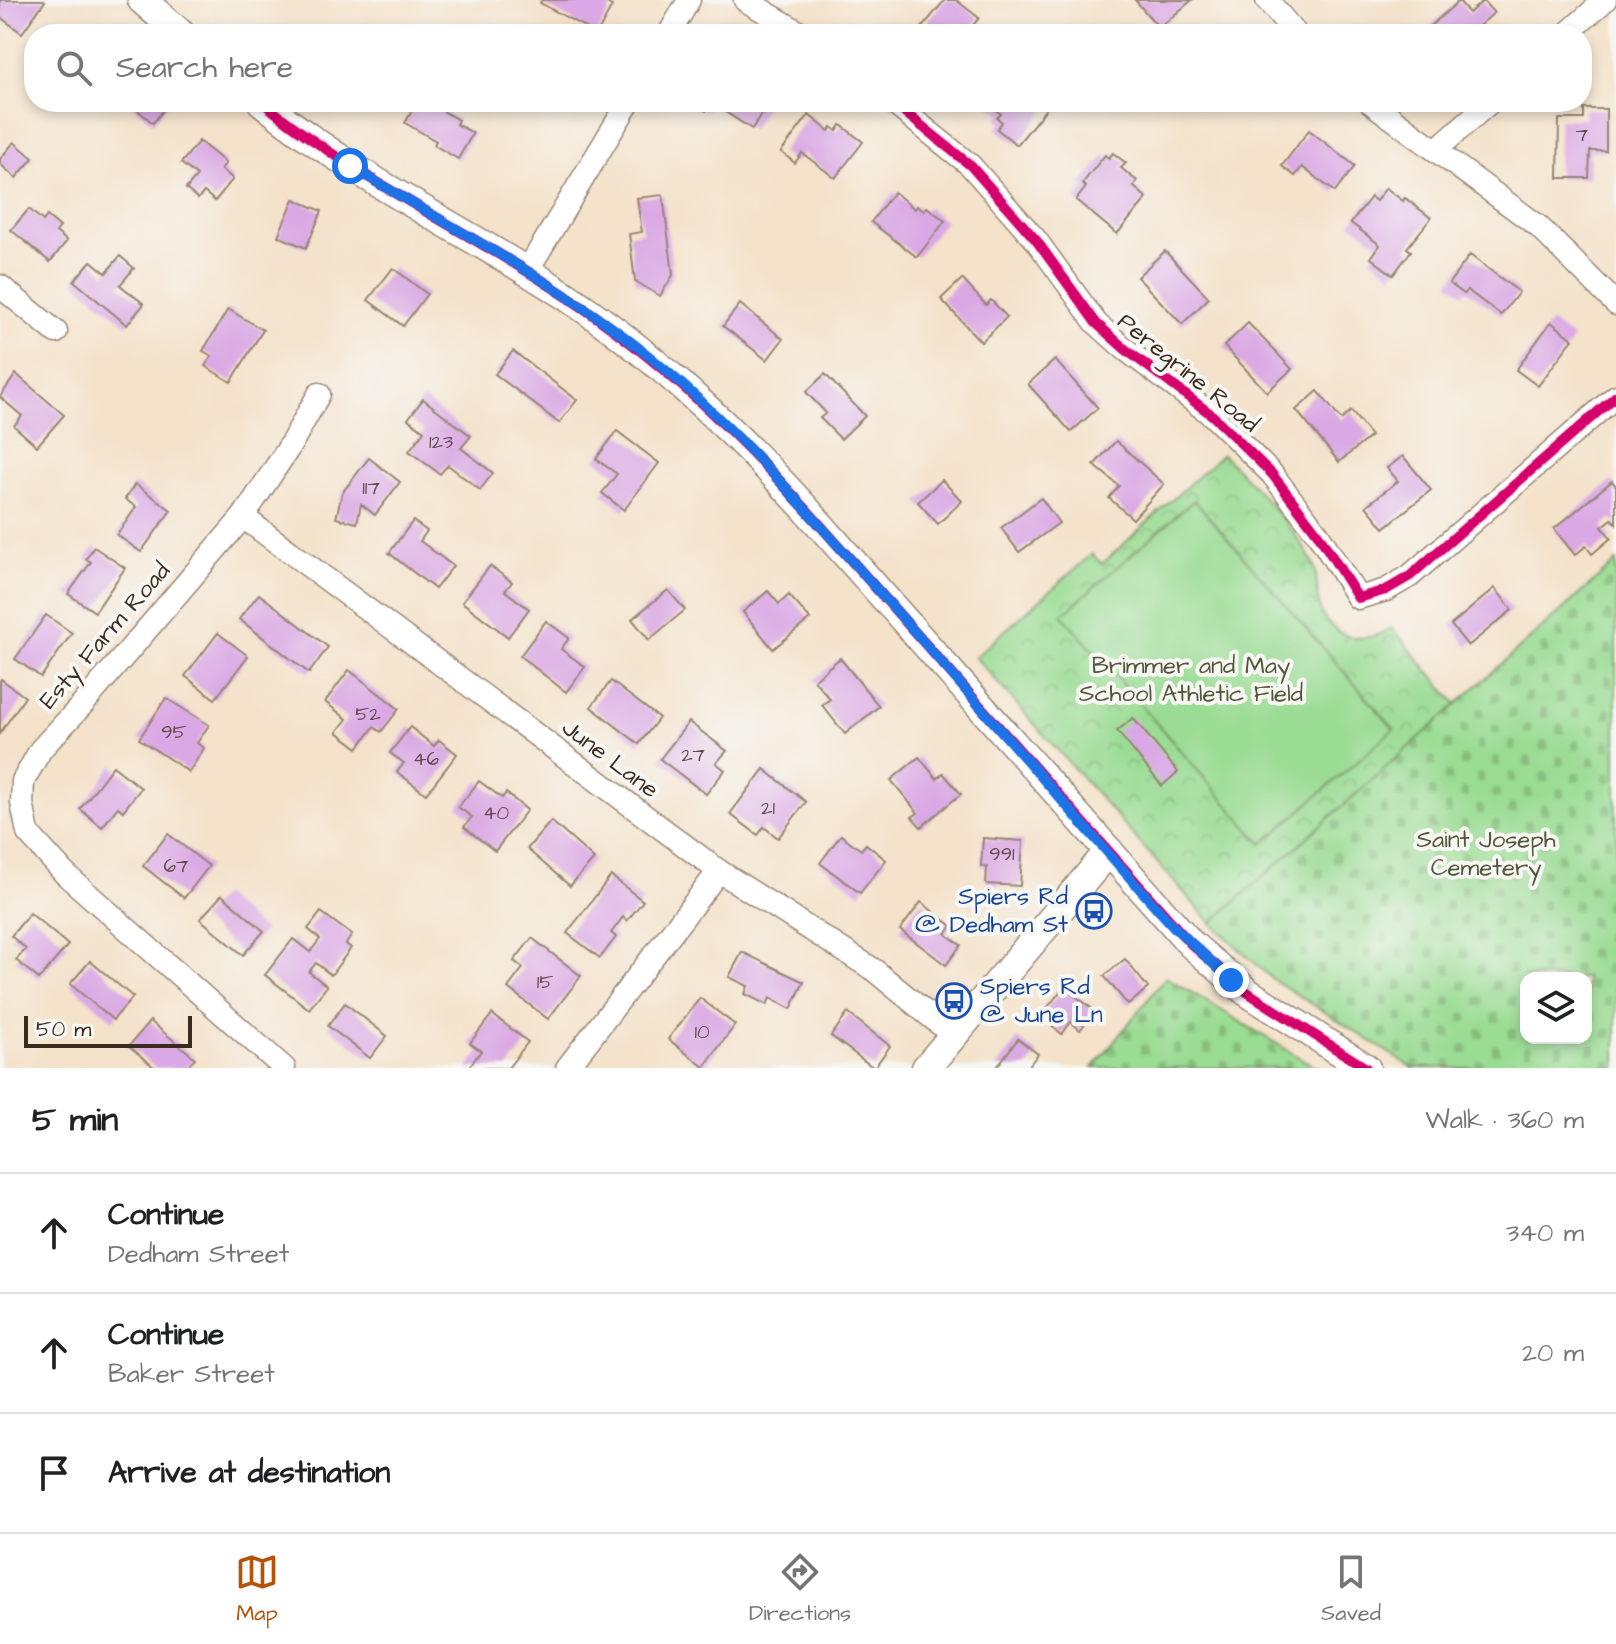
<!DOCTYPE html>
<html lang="en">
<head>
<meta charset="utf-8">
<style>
	body { margin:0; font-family:"Architects Daughter",sans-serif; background:#f2f2f2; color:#202124 }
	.controls { position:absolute; right:24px; bottom:24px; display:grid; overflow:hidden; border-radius:16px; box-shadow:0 4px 12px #0003 }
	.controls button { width:72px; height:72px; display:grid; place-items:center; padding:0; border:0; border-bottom:2px solid #e0e0e0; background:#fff; color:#202124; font:40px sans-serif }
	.scale { position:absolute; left:24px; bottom:20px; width:168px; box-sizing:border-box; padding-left:8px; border:4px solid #3b2a1e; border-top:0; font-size:22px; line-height:28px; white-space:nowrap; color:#3b2a1e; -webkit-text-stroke:6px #f6f6f2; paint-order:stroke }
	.stop { position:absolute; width:24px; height:24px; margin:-18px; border:6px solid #1a73e8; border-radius:50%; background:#fff }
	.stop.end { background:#1a73e8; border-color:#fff; box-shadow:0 2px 8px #0008 }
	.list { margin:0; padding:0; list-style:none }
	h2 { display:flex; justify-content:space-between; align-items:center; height:104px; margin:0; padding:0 32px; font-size:34px }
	h2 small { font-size:26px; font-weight:400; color:#757577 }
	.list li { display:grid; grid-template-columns:52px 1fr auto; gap:24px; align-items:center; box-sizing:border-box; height:120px; padding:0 32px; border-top:2px solid #e0e0e0 }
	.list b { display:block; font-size:30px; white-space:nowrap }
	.list p { margin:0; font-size:26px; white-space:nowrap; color:#757577 }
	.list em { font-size:26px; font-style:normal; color:#757577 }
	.icon { flex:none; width:44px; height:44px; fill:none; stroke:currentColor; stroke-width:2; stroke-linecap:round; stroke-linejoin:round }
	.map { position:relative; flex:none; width:1616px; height:1068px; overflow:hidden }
	.search { position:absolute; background:#fff; box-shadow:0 4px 12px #0003; left:24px; right:24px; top:24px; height:88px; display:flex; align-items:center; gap:20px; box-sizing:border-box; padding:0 28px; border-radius:32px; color:#757577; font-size:30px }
	.sheet { height:464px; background:#fff }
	nav { display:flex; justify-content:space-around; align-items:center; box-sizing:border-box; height:112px; border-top:2px solid #e0e0e0; background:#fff; font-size:22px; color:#757577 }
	nav a { display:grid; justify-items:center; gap:4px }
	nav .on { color:#b45309 }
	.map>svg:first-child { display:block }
</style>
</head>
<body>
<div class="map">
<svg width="1616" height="1068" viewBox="0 0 1616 1068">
	<defs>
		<pattern id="cemetery-stones" width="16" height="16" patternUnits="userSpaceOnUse" patternTransform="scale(2)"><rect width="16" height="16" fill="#9adc93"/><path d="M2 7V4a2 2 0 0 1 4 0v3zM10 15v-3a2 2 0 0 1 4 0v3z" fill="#86bd7e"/></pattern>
		<pattern id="park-crowns" width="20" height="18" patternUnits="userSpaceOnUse" patternTransform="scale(2)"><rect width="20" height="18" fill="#9adc93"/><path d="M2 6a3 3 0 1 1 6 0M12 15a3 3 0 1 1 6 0" fill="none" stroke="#86bd7e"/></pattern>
	</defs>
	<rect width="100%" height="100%" fill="#f6f6f2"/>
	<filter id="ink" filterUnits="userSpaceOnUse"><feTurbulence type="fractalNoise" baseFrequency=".0125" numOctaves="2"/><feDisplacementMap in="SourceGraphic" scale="16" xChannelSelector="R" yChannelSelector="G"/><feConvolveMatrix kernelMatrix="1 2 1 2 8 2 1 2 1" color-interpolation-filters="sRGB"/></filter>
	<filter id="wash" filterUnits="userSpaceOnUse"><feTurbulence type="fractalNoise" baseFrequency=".006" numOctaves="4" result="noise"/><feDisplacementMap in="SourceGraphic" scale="32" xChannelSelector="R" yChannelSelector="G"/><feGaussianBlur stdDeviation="1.8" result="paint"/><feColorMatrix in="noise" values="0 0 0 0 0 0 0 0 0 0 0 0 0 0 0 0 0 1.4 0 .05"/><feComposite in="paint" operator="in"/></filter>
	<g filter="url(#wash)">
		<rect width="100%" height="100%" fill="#f4e2ca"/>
		<g fill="url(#cemetery-stones)" stroke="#6a8358" stroke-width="2" fill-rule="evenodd">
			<path d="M1616,562V1068H1413L1271,978L1211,923ZM1526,978H1586V1038H1526Z"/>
			<polygon points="1166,977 1317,1068 1093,1068"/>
		</g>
		<path fill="url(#park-crowns)" stroke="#6a8358" stroke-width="2" d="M1222,454C1250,481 1294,527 1312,562C1322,583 1311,608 1330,625C1348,643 1372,640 1392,628L1457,704L1211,923L975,657L1092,554L1102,564Z"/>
		<polygon fill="#9adc93" stroke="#6a8358" stroke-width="2" points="1194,500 1394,729 1262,844 1062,615"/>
		<g id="blocks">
			<g fill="#daa8e4">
				<polygon points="0,0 43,0 45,1 22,33 0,17"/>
				<polygon points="542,0 602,0 612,6 597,34 540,3"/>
				<polygon points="945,0 956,0 979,18 966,34 922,34 919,31"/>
				<polygon points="1135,0 1192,0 1159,28"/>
				<polygon points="1459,1 1469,13 1483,1 1494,13 1480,25 1488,34 1421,34"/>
				<polygon points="128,102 166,102 168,104 153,123"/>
				<polygon points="417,102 428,102 458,120 456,124 473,133 458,159 434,145 436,141 405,123"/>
				<polygon points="691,102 768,102 752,129 711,103 706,111"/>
				<polygon points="986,102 1037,102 1046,109 1017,145 997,129 1002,122 997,118 1001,114"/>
				<polygon points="1584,109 1606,109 1606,151 1590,151 1589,178 1558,178 1559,119 1584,119"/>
				<polygon points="809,115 829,131 832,127 837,131 841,125 863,142 835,178 802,153 795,163 781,152"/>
				<polygon points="1309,130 1355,166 1335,192 1302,167 1295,176 1282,166"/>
				<polygon points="199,141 226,163 221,169 233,179 215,201 204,192 198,199 186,189 197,176 181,163"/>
				<polygon points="14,142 33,158 16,178 0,164 0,159"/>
				<polygon points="1113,153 1126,163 1121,168 1137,181 1133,186 1147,198 1117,234 1076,200 1086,187 1082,184 1105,155 1109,158"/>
				<polygon points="1386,188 1403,201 1405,198 1431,218 1407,248 1411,251 1393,275 1371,258 1380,245 1351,223 1371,197 1376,201"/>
				<polygon points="894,192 915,209 917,206 924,211 927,207 945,221 917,257 871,222"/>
				<polygon points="663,195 673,275 660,296 635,281 629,234 642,232 637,198"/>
				<polygon points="294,199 322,211 306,248 278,236"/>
				<polygon points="29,209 43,221 47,216 60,227 56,232 67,241 50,262 11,230"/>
				<polygon points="1165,251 1209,298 1182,324 1137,277"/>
				<polygon points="1470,255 1519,292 1501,315 1467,290 1464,294 1449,283"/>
				<polygon points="120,256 134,268 120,285 144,304 127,325 74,281 91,261 106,273"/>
				<polygon points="393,268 427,294 403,326 368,300"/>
				<polygon points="962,279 986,305 991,300 1007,317 981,342 941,299"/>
				<polygon points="740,304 783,339 767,360 723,326"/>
				<polygon points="228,309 263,330 231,382 205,366 212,356 203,351"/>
				<polygon points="1551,322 1573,339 1538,386 1516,370"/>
				<polygon points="1248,323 1292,369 1267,392 1224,346"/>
				<polygon points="513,351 577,400 559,423 495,374"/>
				<polygon points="1055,360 1098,408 1071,432 1028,384"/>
				<polygon points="16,374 64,415 37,446 14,426 22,416 0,397"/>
				<polygon points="825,374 865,416 841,439 820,418 826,413 806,392"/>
				<polygon points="1318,391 1341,420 1351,411 1371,436 1339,462 1296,410"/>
				<polygon points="423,399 471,436 461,448 493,473 480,490 448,465 440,474 409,451 424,431 408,419"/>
				<polygon points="617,431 659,463 624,510 602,493 617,474 596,459"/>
				<polygon points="1116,441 1164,484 1133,519 1109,498 1119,486 1094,465"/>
				<polygon points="1403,456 1431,490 1384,528 1366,506 1398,481 1387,468"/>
				<polygon points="369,458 400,482 375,515 361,504 357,523 336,518 342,493"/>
				<polygon points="942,480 962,501 938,524 918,502"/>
				<polygon points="1612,481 1616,486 1616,524 1612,519 1602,527 1611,538 1592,554 1586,546 1575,555 1554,529"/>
				<polygon points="135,484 171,510 141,552 117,535 136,507 125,499"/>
				<polygon points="1041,498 1059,523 1019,552 1001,528"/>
				<polygon points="413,521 427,531 420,541 453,566 435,589 389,553"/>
				<polygon points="94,547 125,568 95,612 68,594 91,562 86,559"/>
				<polygon points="490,566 512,582 505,591 529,609 508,637 462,602"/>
				<polygon points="1495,588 1512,610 1468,646 1451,625"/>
				<polygon points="668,590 685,610 649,640 632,619"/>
				<polygon points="768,591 779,604 789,595 810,619 773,649 743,612"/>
				<polygon points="259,594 328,647 309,673 239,619"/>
				<polygon points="46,615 72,633 41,677 15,659"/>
				<polygon points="546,621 569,638 561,649 585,667 566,692 520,656"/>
				<polygon points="218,633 248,656 215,699 185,676"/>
				<polygon points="840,658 879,706 845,734 822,705 830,699 814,680"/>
				<polygon points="349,670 399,709 381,732 374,727 358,748 337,732 347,719 325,702"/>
				<polygon points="1,679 25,697 0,733 0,681"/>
				<polygon points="611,681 659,718 639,744 591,707"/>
				<polygon points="166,698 209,725 197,743 204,748 189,772 139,739"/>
				<polygon points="1133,718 1178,772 1162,786 1117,731"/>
				<polygon points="689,722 727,751 716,763 725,770 706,794 660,759"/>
				<polygon points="410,727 434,746 439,740 457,754 426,794 397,772 404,763 390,753"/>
				<polygon points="919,757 937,779 943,773 961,794 921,827 912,817 918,813 891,780"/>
				<polygon points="113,766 141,788 123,811 118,807 102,827 80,809"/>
				<polygon points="764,769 806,802 778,838 764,827 758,835 730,814"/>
				<polygon points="479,781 502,798 506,793 527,810 495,851 464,827 472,817 458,807"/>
				<polygon points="551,821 594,859 570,886 527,849"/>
				<polygon points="168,834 209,866 184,898 143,866"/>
				<polygon points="841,835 861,850 866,844 886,860 860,893 820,863"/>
				<polygon points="983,838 1023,841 1020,886 986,884 987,867 981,866"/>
				<polygon points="611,876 643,901 627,921 623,917 611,933 616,937 600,958 567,933"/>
				<polygon points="222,895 264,931 243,955 200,919"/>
				<polygon points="921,902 952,926 946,934 961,945 946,965 900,930"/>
				<polygon points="321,912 352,935 346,944 351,948 331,975 316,963 309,972 327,986 309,1009 265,975 293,939 310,952 320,939 308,929"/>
				<polygon points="30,913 68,945 39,979 16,960 26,949 11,936"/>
				<polygon points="532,938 581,976 548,1019 508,988 523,968 514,961"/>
				<polygon points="742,952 804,982 791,1009 770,998 767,1005 745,994 748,986 729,977"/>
				<polygon points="1125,959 1148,988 1128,1005 1104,976"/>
				<polygon points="90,961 133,997 113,1020 70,984"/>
				<polygon points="1064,987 1095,1011 1080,1030 1071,1022 1062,1034 1040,1017"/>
				<polygon points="700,998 735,1025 704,1067 668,1039"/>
				<polygon points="345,1003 387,1036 370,1058 328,1026"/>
				<polygon points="848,1013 890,1046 874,1068 831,1036"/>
				<polygon points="492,1014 528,1042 508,1068 468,1068 481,1051 470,1043"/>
				<polygon points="150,1021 195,1058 186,1068 155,1068 129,1046"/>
				<polygon points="1018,1039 1038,1054 1027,1068 996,1068"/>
			</g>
		</g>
	</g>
	<g filter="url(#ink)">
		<use href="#blocks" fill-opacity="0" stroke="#988674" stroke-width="2"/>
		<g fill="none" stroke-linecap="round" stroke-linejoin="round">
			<defs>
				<g id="minor">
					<polyline points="745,0 802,34"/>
					<polyline points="1267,0 1296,34"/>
					<polyline points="669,34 689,0"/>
					<polyline points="1567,34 1605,0"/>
					<polyline points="892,102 970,165 1036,240 1096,323 1125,349 1212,415 1272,474 1318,534 1358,598 1386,590 1410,576 1616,396"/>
					<polyline points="1370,102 1538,226 1616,304"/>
					<polyline points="1437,149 1490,102"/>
					<polyline points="527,271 629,102"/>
					<polyline points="0,286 56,332"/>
					<polyline points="243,517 719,871 874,970 953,1035"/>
					<polyline points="284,1068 64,873 28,833 22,803 23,781 41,749 83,704 243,517 288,449 319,394"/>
					<polyline points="567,1068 719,871"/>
				</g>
				<g id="tertiary">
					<polyline points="142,0 181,34"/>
					<path d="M262,102C350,174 453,224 549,285C645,346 728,424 805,508L1191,944L1247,992L1366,1068"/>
					<polyline points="926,1068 1109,851"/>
				</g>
			</defs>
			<use href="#minor" stroke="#988674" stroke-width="25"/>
			<use href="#tertiary" stroke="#988674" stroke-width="31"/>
			<use href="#minor" stroke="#fff" stroke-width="22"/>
			<use href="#tertiary" stroke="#fff" stroke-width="28"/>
			<defs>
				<g id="cycleway">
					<path d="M262,102C350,174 453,224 549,285C645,346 728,424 805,508L1191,944L1247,992L1366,1068"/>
					<polyline points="892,102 970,165 1036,240 1096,323 1125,349 1212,415 1272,474 1318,534 1358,598 1386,590 1410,576 1616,396"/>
				</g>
			</defs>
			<use href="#cycleway" stroke="#f6f6f2" stroke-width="15"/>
			<use href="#cycleway" stroke="#d6006c" stroke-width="10"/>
		</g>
	</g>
	<g fill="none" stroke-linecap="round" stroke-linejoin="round" filter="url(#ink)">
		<path stroke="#1a73e8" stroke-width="10" d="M350,166C441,222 537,271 622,335C714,404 790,491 866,577C969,692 1069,811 1173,926L1231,980"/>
	</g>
	<defs>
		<symbol id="bus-ring" viewBox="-11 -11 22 22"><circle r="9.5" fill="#f6f6f2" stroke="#1a4fb4" stroke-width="1.5"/><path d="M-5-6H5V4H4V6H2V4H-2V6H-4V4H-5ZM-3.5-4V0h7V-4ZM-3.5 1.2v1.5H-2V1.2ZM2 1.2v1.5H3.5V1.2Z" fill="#1a4fb4"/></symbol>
	</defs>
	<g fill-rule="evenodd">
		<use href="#bus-ring" x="1074" y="891" width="40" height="40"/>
		<use href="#bus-ring" x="934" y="981" width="40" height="40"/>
	</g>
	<g text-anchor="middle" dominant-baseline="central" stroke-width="8" stroke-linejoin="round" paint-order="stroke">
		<g font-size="20" fill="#634a50">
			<text x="1582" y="135">7</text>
			<text x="441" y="442">123</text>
			<text x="371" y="488">117</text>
			<text x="368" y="714">52</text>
			<text x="174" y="732">95</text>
			<text x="693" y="755">27</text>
			<text x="426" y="759">46</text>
			<text x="768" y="808">21</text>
			<text x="496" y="813">40</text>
			<text x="1002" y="854">991</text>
			<text x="176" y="866">67</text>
			<text x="545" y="982">15</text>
			<text x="702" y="1032">10</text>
		</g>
		<g font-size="24" fill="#3b2a1e" stroke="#f6f6f2">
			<text transform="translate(1188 373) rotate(39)">Peregrine Road</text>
			<text transform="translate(105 636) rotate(-49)">Esty Farm Road</text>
			<text transform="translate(610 759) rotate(37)">June Lane</text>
		</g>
		<g font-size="24" fill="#53563b" stroke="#f6f6f2">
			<text x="1191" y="666">Brimmer and May<tspan x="1191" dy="28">School Athletic Field</tspan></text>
			<text x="1486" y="840">Saint Joseph<tspan x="1486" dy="28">Cemetery</tspan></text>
		</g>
		<g font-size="24" fill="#164399" stroke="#f6f6f2" text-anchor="end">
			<text x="1068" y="897">Spiers Rd<tspan x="1068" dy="28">@ Dedham St</tspan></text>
			<text x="980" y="987" text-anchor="start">Spiers Rd<tspan x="980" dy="28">@ June Ln</tspan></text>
		</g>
	</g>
</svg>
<div class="controls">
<button><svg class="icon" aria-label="layers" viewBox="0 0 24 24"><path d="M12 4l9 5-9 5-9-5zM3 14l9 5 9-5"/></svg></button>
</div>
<div class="scale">50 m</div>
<div class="stop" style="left:350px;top:166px"></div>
<div class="stop end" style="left:1231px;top:980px"></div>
<div class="search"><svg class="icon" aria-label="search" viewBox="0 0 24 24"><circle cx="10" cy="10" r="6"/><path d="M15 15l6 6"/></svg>Search here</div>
</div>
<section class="sheet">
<h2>5 min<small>Walk · 360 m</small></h2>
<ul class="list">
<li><svg class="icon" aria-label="ahead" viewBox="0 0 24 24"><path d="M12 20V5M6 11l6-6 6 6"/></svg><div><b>Continue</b><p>Dedham Street</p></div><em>340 m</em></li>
<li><svg class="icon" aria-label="ahead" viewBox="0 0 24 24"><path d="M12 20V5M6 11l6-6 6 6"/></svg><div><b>Continue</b><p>Baker Street</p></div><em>20 m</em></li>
<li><svg class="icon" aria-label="arrive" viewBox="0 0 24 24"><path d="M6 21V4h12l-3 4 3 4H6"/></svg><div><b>Arrive at destination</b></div></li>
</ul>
</section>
<nav>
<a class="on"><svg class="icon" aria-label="map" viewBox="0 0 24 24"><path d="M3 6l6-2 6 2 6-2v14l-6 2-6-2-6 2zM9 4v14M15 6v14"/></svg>Map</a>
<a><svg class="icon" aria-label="directions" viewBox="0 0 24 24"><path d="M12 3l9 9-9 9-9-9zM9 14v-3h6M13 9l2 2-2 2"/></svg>Directions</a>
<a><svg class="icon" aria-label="saved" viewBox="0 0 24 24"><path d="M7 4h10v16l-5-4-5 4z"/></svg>Saved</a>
</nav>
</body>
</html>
